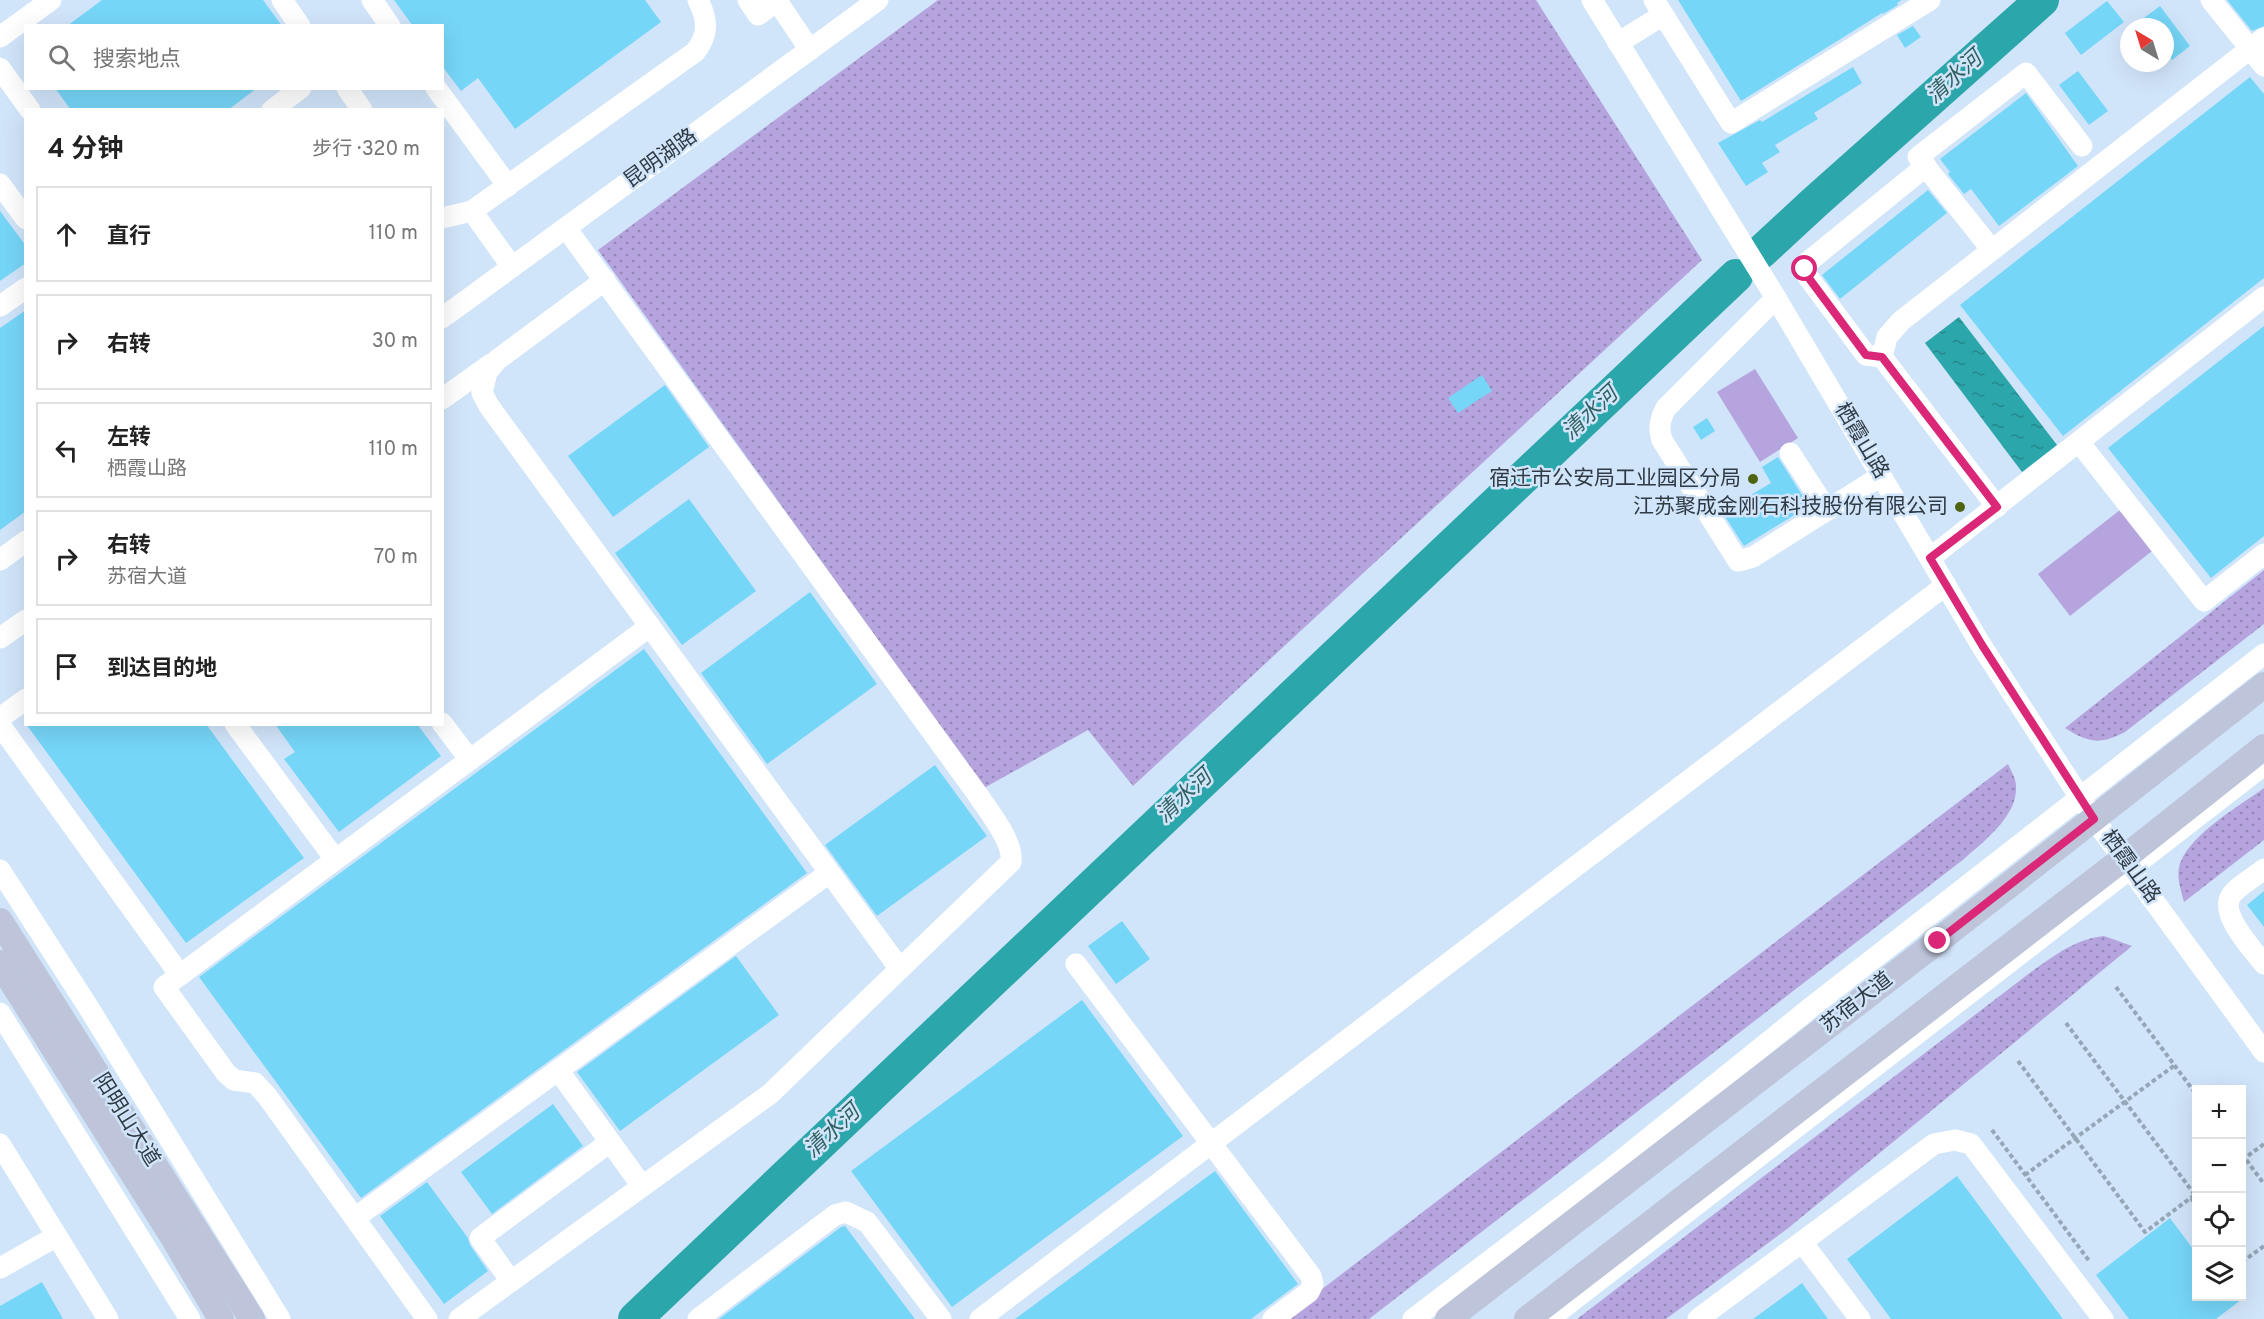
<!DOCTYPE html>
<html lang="zh">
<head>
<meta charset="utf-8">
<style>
	body { margin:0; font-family:Overpass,"Noto Sans SC",sans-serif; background:#f2f2f2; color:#222 }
	.controls { position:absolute; right:18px; bottom:18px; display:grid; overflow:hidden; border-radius:0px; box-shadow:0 6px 24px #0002 }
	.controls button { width:54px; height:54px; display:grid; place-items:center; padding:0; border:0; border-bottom:2px solid #e0e0e0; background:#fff; color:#222; font:30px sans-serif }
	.compass { position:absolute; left:2120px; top:18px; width:54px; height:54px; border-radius:50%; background:#fff; box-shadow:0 6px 24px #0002; rotate:322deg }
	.stop { position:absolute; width:18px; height:18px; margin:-14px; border:4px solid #db2777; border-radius:50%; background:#fff }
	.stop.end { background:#db2777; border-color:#fff; box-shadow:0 2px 6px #0008 }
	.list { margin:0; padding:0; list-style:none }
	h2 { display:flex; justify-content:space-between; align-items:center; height:78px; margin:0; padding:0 24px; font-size:26px }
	h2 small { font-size:20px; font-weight:400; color:#767676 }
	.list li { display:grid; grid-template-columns:39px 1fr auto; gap:18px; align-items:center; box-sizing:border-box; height:96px; margin:0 12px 12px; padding:0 12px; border:2px solid #e0e0e0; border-radius:0px }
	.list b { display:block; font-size:22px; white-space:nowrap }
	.list p { margin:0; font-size:20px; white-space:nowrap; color:#767676 }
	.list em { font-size:20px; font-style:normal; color:#767676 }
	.icon { flex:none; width:33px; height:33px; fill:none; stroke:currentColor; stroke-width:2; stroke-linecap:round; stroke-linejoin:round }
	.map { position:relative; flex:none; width:2264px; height:1319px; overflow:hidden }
	.search { position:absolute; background:#fff; box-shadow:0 6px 24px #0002; left:24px; top:24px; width:420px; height:66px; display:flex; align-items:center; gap:15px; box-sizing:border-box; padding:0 21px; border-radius:0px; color:#767676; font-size:22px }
	.panel { position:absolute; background:#fff; box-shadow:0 6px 24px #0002; left:24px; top:108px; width:420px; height:618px; border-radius:0px }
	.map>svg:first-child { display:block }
</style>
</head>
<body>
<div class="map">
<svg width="2264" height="1319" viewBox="0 0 2264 1319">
	<defs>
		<pattern id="grass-dots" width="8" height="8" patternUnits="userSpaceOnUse" patternTransform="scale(1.5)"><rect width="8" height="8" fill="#b6a4de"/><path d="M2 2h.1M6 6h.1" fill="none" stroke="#9487b6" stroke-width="1.8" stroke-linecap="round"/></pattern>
		<pattern id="water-ripples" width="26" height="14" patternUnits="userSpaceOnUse" patternTransform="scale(1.5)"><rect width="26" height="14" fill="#2ba6aa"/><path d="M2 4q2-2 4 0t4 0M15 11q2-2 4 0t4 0" fill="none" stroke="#25888c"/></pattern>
	</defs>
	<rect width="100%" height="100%" fill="#d1e5fa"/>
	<g fill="url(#grass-dots)">
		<polygon points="938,0 1536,0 1702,260 1133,786 1088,730 984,788 598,250"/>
		<path d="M2264,570V624L2125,732C2100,745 2089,743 2065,728Z"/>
		<path d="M2008,764C2011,771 2016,778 2016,786C2018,816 1984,841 1964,859L1369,1319H1283Z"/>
		<path d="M2264,788V840L2184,902C2181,890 2175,874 2181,861C2193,833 2239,806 2264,788Z"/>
		<path d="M2104,936L2132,946L1787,1229L1666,1319H1577L2031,972C2054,956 2075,939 2104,936Z"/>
	</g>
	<g fill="#b6a4de">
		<polygon points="1755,369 1798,438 1760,462 1717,392"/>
		<polygon points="2120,510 2152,551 2070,616 2038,574"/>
	</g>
	<polygon fill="url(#water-ripples)" points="1959,317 2057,445 2022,472 1925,343"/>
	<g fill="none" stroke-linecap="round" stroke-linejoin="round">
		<g stroke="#2ba6aa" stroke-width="34">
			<polyline points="1761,252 1814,203 2042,0"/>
			<polyline points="635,1319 1736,276"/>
		</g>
	</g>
	<g fill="#76d6f8">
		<polygon points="102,0 263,0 282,26 67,26"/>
		<polygon points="394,0 645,0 661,22 515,129 478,78 461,91 442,66 442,26 413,26"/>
		<polygon points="1678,0 1902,0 1897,3 1898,5 1883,14 1882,13 1741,101"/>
		<polygon points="2227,0 2264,0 2264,26 2252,31"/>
		<polygon points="2107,1 2124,22 2081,55 2065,33"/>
		<polygon points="2160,6 2190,46 2172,60 2165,52 2165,27 2132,27"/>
		<polygon points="1913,26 1921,37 1905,48 1897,35"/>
		<polygon points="1853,67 1862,83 1814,113 1818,119 1775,145 1780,152 1762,163 1768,172 1746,186 1718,143 1760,120 1762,122"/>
		<polygon points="2078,71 2108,111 2089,125 2059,85"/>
		<polygon points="2250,77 2264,94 2264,278 2063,436 1960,305"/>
		<polygon points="55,88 257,88 228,110 71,110"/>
		<polygon points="2026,93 2078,166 1999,226 1971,189 1964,194 1948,174 1950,172 1940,159"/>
		<polygon points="1928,190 1947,213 1840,299 1822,275"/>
		<polygon points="0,211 26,246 26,263 0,281"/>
		<polygon points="26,310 26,511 0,530 0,328"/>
		<polygon points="2264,326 2264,536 2211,578 2108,448"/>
		<polygon points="1482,375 1492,391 1458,413 1448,398"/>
		<polygon points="665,385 709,447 613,517 568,456"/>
		<polygon points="1707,418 1715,431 1701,440 1693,427"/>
		<polygon points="1778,457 1809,506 1744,546 1722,512 1771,483 1762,467"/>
		<polygon points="689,499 756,591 682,645 615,553"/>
		<polygon points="810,592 877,684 767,764 701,673"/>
		<polygon points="644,649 807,873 361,1198 199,977"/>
		<polygon points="26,724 206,724 304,858 186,943"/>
		<polygon points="275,724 417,724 441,756 339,832 284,759 295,752"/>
		<polygon points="935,765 987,836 877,916 825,845"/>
		<polygon points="2264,891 2264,927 2247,905"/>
		<polygon points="1122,921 1150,959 1116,984 1088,946"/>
		<polygon points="736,956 779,1015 620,1131 577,1072"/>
		<polygon points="1082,1000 1183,1136 952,1307 851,1171"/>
		<polygon points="553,1104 583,1146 492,1214 461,1172"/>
		<polygon points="1215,1171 1298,1284 1251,1319 1015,1319"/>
		<polygon points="1957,1176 2063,1319 1891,1319 1847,1259"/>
		<polygon points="427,1182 468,1238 470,1245 488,1271 444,1304 380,1216"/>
		<polygon points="2170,1218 2196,1253 2196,1296 2246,1296 2216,1319 2129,1319 2096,1275"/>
		<polygon points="845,1226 915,1319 719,1319 841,1227"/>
		<polygon points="42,1282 63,1319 0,1319 0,1306"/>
		<polygon points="1802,1283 1828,1319 1753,1319"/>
	</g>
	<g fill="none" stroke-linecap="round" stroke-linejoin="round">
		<g stroke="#95a6b7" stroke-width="4" stroke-dasharray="4.5 3" stroke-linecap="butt">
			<polyline points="2116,987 2196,1094"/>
			<polyline points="2066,1023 2195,1195"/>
			<polyline points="2018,1061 2145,1232 2196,1194"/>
			<polyline points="1992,1130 2090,1262"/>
			<polyline points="2242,1154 2264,1184"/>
			<polyline points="2242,1160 2264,1144"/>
			<polyline points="2025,1175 2175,1065"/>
			<polyline points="2191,1198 2196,1205"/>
			<polyline points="2242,1262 2264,1246"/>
		</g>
		<g stroke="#fff" stroke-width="21">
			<polyline points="282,0 300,26"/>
			<polyline points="372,0 390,26"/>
			<polyline points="748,0 758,15 778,0"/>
			<polyline points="1592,0 1776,298 1981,645 2094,819 2264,1052"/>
			<polyline points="1654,0 1731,123 1930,0"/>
			<polyline points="2211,0 2264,66"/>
			<polyline points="777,1 810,50"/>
			<polyline points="0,37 51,0"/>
			<polyline points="1618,43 1663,15"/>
			<polyline points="0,68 30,110"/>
			<polyline points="347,88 362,110"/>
			<polyline points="436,88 508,186"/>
			<polyline points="272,110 301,88"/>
			<polyline points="0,184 26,219"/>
			<polyline points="442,218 472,211"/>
			<polyline points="1992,250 1918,157 2026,73 2082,146"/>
			<path d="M512,267L472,211L695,52C709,35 708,20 698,0"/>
			<polyline points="605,280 497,360 487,372 482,393 489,406 900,969"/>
			<path d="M1776,298L1666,408C1660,419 1658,428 1662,440L1738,561L1753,557L1881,476"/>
			<polyline points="0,306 26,288"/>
			<polyline points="442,318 878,0"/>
			<polyline points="1882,357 1866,355 1808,277 1805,269 1808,262 1926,166"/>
			<polyline points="442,399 491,364"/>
			<polyline points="2079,442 2204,601 2264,554"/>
			<polyline points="1790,453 1827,510"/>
			<polyline points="1997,507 1882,357 1887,337 1901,321 2264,38"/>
			<polyline points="1930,558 2264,297"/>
			<polyline points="0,560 26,541"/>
			<polyline points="0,638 26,620"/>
			<polyline points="0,718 26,699"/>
			<polyline points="442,723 470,760"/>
			<polyline points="235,724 335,859"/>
			<polyline points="0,725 180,975"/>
			<path d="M2264,869C2256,876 2236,887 2231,896C2219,914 2253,950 2264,964"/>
			<polyline points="0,870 87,1005 280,1319"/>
			<polyline points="1076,964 1311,1276 1313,1284 1309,1292 1273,1319"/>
			<polyline points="0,1013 190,1319"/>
			<polyline points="558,1070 642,1186"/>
			<polyline points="0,1144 108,1319"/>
			<polyline points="355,1218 829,873"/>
			<polyline points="1802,1242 1860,1319"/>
			<polyline points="0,1268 57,1236"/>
			<polyline points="511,1281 480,1238 610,1142"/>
			<polyline points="427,1319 267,1096 255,1083 234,1080 226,1073 164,987 650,626"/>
			<path d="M459,1319L770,1094L1011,862C1014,842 989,812 978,795L566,228"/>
			<polyline points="698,1319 835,1215 846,1212 867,1222 941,1319"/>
			<polyline points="980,1319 1946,585"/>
			<polyline points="1413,1319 1613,1167 1809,1009 2264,654"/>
			<polyline points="1549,1319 2264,765"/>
			<polyline points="1698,1319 1934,1144 1955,1140 1971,1144 2103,1319"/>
		</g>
		<g stroke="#bec5da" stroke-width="26">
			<polyline points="0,921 252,1319"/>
			<polyline points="0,963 171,1234 221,1319"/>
			<polyline points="1448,1319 1938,941 2264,685"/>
			<polyline points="1527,1319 2124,858 2264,747"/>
		</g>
	</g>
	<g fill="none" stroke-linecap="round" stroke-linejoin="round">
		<polyline stroke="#db2777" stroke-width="8" points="1805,269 1808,277 1866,355 1882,357 1997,507 1930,558 1982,645 2094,819 1938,941"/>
	</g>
	<g fill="#4f6411" stroke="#d1e5fa" stroke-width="2">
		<circle cx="1753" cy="479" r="6"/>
		<circle cx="1960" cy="507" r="6"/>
	</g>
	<g text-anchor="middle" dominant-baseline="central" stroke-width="5" stroke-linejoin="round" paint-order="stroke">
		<g font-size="21" fill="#303a44" stroke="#d1e5fa">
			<text transform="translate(661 159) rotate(-36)">昆明湖路</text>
			<text transform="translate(1861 441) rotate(59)">栖霞山路</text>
			<text transform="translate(2130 867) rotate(54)">栖霞山路</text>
			<text transform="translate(1857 1003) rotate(-38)">苏宿大道</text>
			<text transform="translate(126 1120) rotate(58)">阳明山大道</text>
		</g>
		<g font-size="21" fill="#303a44" stroke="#d1e5fa" text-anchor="end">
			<text x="1741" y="479">宿迁市公安局工业园区分局</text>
			<text x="1948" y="507">江苏聚成金刚石科技股份有限公司</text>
		</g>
		<g font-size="22" font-style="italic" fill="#306162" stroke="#d1e5fa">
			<text transform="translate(1955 78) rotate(-42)">清水河</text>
			<text transform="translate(1591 414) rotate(-43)">清水河</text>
			<text transform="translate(1185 797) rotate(-43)">清水河</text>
			<text transform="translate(833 1132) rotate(-43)">清水河</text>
		</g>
	</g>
</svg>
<div class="controls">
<button>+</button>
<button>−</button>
<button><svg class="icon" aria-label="locate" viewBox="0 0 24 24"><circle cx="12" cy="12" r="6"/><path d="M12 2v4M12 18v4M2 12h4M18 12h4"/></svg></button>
<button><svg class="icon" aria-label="layers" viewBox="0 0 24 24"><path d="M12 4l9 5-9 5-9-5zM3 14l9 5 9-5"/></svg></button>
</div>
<svg class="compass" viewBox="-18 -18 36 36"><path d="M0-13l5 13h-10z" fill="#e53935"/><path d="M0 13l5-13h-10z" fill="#767676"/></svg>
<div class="stop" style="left:1805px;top:269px"></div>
<div class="stop end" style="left:1938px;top:941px"></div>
<div class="search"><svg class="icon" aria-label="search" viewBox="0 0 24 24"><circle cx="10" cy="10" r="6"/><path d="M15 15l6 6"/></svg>搜索地点</div>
<section class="panel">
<h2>4 分钟<small>步行 · 320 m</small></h2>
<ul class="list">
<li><svg class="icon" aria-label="ahead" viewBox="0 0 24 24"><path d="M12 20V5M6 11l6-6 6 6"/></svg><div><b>直行</b></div><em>110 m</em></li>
<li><svg class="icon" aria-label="right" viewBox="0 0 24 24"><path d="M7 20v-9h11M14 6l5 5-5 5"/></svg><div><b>右转</b></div><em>30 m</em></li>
<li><svg class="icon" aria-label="left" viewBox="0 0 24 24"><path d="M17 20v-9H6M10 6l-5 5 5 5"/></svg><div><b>左转</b><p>栖霞山路</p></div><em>110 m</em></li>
<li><svg class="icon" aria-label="right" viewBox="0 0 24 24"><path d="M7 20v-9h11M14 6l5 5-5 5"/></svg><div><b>右转</b><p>苏宿大道</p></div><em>70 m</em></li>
<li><svg class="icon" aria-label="arrive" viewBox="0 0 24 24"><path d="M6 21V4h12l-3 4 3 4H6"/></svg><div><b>到达目的地</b></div></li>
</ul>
</section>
</div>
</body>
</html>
